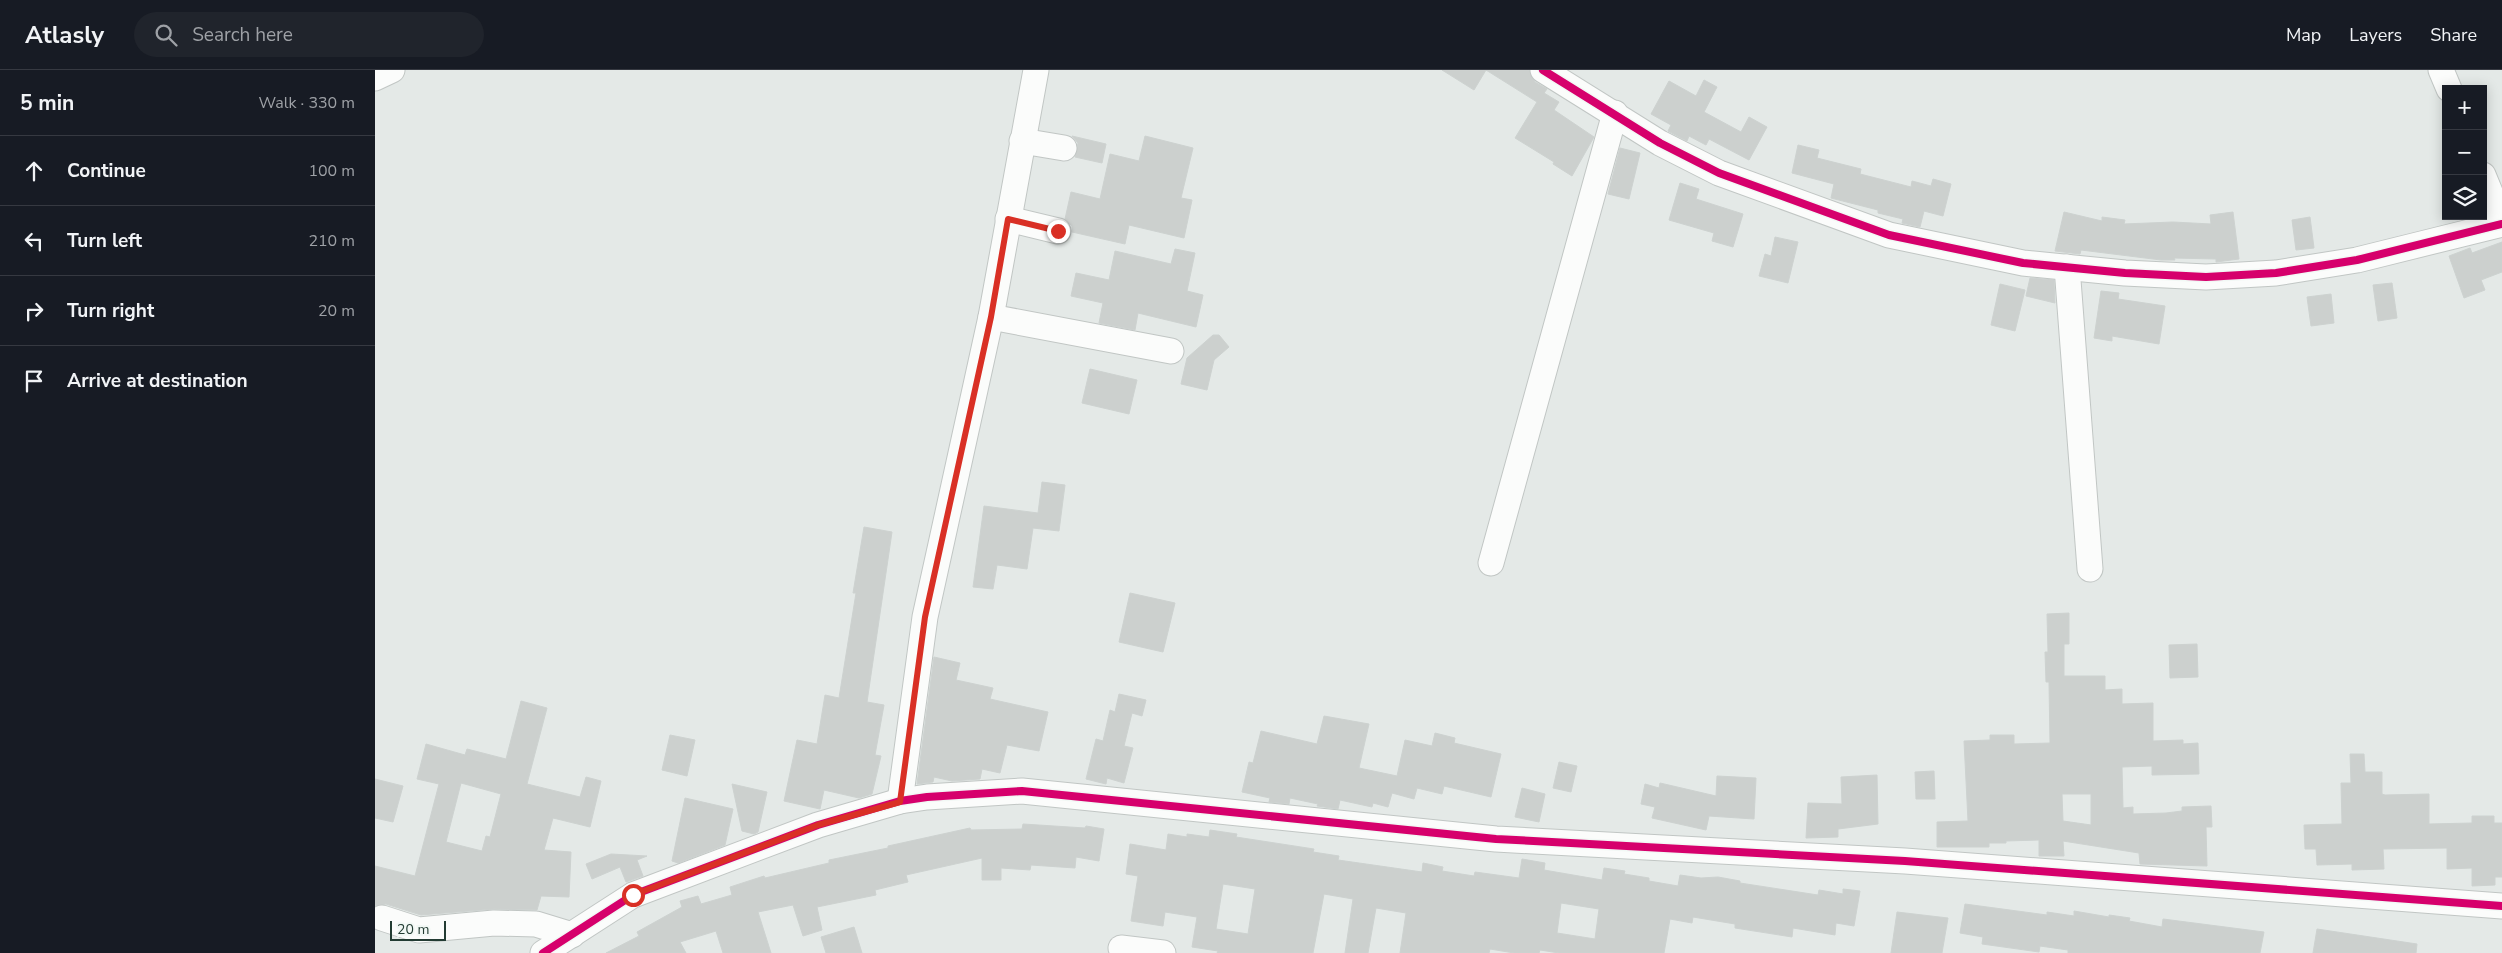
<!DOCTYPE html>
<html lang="en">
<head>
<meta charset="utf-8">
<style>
	body { margin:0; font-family:"Nunito Sans",sans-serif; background:#20242c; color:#f1f3f6 }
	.controls { position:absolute; right:15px; top:15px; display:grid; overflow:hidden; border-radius:0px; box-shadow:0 2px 12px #0003 }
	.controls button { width:45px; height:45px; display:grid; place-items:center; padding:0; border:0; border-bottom:1px solid #363941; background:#171b24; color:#f1f3f6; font:25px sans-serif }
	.scale { position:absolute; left:15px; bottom:12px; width:56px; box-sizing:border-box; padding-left:5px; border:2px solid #233c33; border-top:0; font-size:14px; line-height:18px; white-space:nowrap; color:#233c33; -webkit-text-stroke:4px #f2f8f5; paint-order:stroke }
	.stop { position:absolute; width:15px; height:15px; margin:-11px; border:4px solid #d93025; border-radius:50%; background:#fff }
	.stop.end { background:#d93025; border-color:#fff; box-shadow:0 1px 5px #0008 }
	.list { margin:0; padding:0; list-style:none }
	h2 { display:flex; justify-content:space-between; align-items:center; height:65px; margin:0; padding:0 20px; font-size:21px }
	h2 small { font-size:16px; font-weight:400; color:#9ea1a6 }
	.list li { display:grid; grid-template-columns:32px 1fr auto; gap:15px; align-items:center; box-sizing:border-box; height:70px; padding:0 20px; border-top:1px solid #363941 }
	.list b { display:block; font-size:19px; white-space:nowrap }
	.list em { font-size:16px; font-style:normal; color:#9ea1a6 }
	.icon { flex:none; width:28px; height:28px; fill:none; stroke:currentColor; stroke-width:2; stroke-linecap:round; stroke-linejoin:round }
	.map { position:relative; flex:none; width:2127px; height:883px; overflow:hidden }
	header { display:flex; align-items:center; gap:30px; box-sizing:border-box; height:70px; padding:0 25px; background:#171b24; border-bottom:1px solid #363941 }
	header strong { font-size:24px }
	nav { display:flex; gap:28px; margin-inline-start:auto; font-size:18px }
	.search { width:350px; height:45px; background:#20242c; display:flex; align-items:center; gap:12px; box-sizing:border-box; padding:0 18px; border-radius:28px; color:#9ea1a6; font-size:19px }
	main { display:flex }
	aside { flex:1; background:#171b24 }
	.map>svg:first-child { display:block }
</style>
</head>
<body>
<header>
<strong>Atlasly</strong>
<div class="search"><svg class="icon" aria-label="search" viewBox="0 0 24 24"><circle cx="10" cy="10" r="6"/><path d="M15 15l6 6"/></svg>Search here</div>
<nav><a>Map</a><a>Layers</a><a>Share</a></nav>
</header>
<main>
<aside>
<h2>5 min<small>Walk · 330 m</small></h2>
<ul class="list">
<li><svg class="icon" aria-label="ahead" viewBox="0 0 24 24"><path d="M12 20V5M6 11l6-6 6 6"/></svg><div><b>Continue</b></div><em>100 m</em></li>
<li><svg class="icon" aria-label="left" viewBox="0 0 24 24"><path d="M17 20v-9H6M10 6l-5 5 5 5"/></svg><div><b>Turn left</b></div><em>210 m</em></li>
<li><svg class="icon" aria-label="right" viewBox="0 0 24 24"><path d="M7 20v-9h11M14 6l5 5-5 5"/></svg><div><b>Turn right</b></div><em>20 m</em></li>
<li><svg class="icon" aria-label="arrive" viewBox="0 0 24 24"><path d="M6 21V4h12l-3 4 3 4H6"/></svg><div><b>Arrive at destination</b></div></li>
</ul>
</aside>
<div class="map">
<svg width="2127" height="883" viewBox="0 0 2127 883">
	<rect width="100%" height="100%" fill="#e4e9e7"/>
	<g fill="#ccd0ce" stroke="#cdd2d0" fill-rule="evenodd">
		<polygon points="1067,0 1154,0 1160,12 1172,19 1169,23 1184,32 1179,40 1219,67 1197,106 1178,94 1179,92 1140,68 1162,32 1111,0 1099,20"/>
		<polygon points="1329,10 1342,17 1329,42 1366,62 1374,47 1392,57 1374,90 1334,69 1331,75 1314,66 1312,71 1293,61 1296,55 1276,44 1294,11 1321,26"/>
		<polygon points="697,66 731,74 727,93 700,87 703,73"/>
		<polygon points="770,66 818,78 806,128 817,130 809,168 754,155 750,174 697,162 697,156 690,149 696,122 725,129 735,84 764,91"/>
		<polygon points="1423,75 1444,80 1442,88 1486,99 1485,104 1536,117 1537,111 1556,116 1558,109 1576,114 1568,146 1549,141 1545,157 1527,153 1528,149 1503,143 1503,140 1456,128 1459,114 1417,103"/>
		<polygon points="1245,78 1265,83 1254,129 1233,124"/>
		<polygon points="1305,113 1324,119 1321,129 1368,144 1358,177 1337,171 1339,163 1294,150"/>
		<polygon points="1689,142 1727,151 1727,147 1750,150 1749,154 1798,152 1836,154 1835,145 1858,142 1864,189 1841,192 1841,189 1799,188 1800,190 1786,190 1706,180 1705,184 1680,181"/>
		<polygon points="1935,147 1939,178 1921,180 1917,150"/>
		<polygon points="1400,167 1423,172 1413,213 1384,206 1390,184 1396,186"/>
		<polygon points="2127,172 2127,202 2106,210 2110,220 2089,228 2074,186 2095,178 2097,183"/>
		<polygon points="800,179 820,183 812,221 828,225 821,257 763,243 760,260 724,253 728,233 696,226 701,203 734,210 740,181 796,194"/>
		<polygon points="1655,208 1679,210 1680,233 1651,226"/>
		<polygon points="2017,213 2022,248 2003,251 1998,215"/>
		<polygon points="1625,214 1650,220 1640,261 1616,255"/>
		<polygon points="1726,221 1744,223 1743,229 1790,236 1784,274 1737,266 1737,271 1719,268"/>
		<polygon points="1956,224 1959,253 1936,256 1932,227"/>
		<polygon points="838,265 844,265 854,277 839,290 832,320 806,314 812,288"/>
		<polygon points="715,299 762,310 754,344 707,333"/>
		<polygon points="667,412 690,415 684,461 658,458 652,499 622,495 618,519 598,517 609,436 663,443"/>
		<polygon points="489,457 517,462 492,632 509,635 500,685 506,686 497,724 484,728 449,720 445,739 409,731 422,670 442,674 450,625 464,628 481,523 478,523"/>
		<polygon points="755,523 800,533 788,582 744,572"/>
		<path d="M1694,543V574H1689V606H1730V620L1747,619V634L1778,633V671L1808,670V674L1823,673L1824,704L1777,705V696L1747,697L1748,738L1758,737V744L1791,743L1807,741V737L1836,736L1837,757H1831L1832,796L1765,794L1764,783L1688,771L1689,786H1664V770L1631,771V773H1614V777H1562V752L1593,751L1589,671L1615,670V665H1639V674L1675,673L1674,612H1671L1670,582H1673L1672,544ZM1687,724H1716V755L1688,751Z"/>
		<polygon points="1822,574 1823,607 1795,608 1794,575"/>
		<polygon points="559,587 585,593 581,610 618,618 615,629 673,642 664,681 632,675 625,703 607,699 605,709 577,711 559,707 558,712 542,714"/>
		<polygon points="744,624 771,630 767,646 757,643 749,676 758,678 749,713 732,708 731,714 711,709 721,669 728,671 735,640 740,642"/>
		<path d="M146,631L172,638L152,714L205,727L211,707L226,711L215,757L178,748L169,780L196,782L194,827L166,826L162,840L118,839L46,845L11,834L0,836V796L40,806L64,714L42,709L51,674L90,685L92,679L131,689ZM86,713L126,724L115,767L111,766L107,781L71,772Z"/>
		<polygon points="949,646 994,654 984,698 1022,706 1030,670 1057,676 1060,663 1080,668 1079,673 1126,684 1116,727 1069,716 1067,724 1042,718 1039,729 1017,723 1013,737 998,733 997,737 965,730 963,739 942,736 943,734 915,728 914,734 894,732 895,728 867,722 874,692 878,693 886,661 942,674"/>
		<polygon points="295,665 320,670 312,706 287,700"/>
		<polygon points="1975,684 1989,684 1990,702 2007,702 2007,724 2010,725 2054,724 2054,754 2097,753 2097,746 2119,746 2119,753 2127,753 2127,807 2120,807 2120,815 2097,816 2097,798 2072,799 2072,778 2008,779 2009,799 1977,800 1977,794 1942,795 1941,779 1930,779 1929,755 1967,754 1966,713 1976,713"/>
		<polygon points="1184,692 1202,696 1196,722 1178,718"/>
		<polygon points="1559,701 1560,729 1541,729 1540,702"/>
		<polygon points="1502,705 1503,754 1463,759 1463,767 1431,768 1433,733 1467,734 1466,707"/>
		<polygon points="1342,706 1381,708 1379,749 1334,746 1331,760 1277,748 1280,737 1266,734 1270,714 1284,718 1285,713 1341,726"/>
		<polygon points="0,709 28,716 18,752 0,748"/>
		<polygon points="357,714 392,722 383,762 379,764 367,761"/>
		<polygon points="1147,718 1170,724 1164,752 1140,747"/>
		<polygon points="310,728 358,739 350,775 303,793 297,791"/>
		<polygon points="648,754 710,758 711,756 729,759 724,791 701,787 700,798 656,795 655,800 626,798 626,810 607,810 607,788 531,805 533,812 500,820 501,825 442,837 447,860 428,866 418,835 383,842 396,883 348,883 341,861 305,872 311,883 231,883 264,866 262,862 307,837 305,831 323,826 326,834 357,825 355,817 389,806 390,808 454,793 454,790 513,778 513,776 595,758 596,760 647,759"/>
		<path d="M835,760L862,764L861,767L939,779L938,782L964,786L963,790L1047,802L1048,793L1068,797L1067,801L1099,806L1100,802L1144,808L1147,789L1170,793L1169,800L1227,810L1229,798L1250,801L1249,804L1274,808V811L1303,816L1305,805L1326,808L1343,807L1365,811V813L1443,825L1444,820L1468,824V819L1485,821L1479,856L1461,853L1460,865L1418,858L1417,867L1360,858V854L1318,847L1317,853L1295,849L1289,883H1184L1165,880L1164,883H1139L1115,879L1114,883H1025L1031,843L1001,838L993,883H970L978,829L949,824L938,883H842L843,881L817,877L822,847L790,842L788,856L756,851L763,806L751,804L755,774L791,780L793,764L812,767V764L834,767ZM848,814L880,819L873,864L841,859ZM1186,833L1224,839L1220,869L1182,863Z"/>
		<polygon points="236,784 272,786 262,790 268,806 251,812 245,797 217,809 211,794"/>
		<polygon points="1590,834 1672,845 1672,842 1699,846 1699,841 1734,847 1734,845 1755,848 1754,851 1787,857 1788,849 1889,862 1885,883 1693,883 1693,880 1665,876 1664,882 1607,874 1608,867 1585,863"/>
		<polygon points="1522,842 1573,848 1567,883 1516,883"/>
		<polygon points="479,857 487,883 451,883 446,867"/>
		<polygon points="1942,859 2042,874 2041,883 1938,883"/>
	</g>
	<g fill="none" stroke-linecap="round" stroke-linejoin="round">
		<defs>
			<g id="minor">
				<polyline points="1168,0 1285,73 1344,103 1514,165 1648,193 1750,203 1831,207 1901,203 1982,190 2127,154"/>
				<polyline points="2066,0 2074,19"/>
				<polyline points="0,8 17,0"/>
				<polyline points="647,71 689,78"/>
				<polyline points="2108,105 2127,151"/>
				<polyline points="633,149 683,161"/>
				<polyline points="1692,197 1715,499"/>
				<polyline points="616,247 796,281"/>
				<polyline points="1116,493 1240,43"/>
				<polyline points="525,731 550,547 616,247 661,0"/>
				<polyline points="7,848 44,860 119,853 161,854 197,865"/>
				<polyline points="746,878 788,883"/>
				<polyline points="168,883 258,825 443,755 525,731 552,727 647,721 1121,769 1530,791 2127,836"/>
			</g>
		</defs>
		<use href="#minor" stroke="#c1c6c4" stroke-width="27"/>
		<use href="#minor" stroke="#fbfcfb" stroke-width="25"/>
		<defs>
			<g id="cycleway">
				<polyline points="1168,0 1285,73 1344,103 1514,165 1648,193 1750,203 1831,207 1901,203 1982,190 2127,154"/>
				<polyline points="168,883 258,825 443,755 525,731 552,727 647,721 1121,769 1530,791 2127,836"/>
			</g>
		</defs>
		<use href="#cycleway" stroke="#f2f8f5" stroke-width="11"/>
		<use href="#cycleway" stroke="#d6006c" stroke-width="8"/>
	</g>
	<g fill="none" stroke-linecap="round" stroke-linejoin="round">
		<polyline stroke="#d93025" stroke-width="6" points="258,825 443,755 525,732 550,547 616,247 633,149 683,161"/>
	</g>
</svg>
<div class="controls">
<button>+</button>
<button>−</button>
<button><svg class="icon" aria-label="layers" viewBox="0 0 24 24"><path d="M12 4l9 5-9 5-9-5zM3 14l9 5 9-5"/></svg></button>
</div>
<div class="scale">20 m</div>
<div class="stop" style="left:258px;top:825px"></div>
<div class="stop end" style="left:683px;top:161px"></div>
</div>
</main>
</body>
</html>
